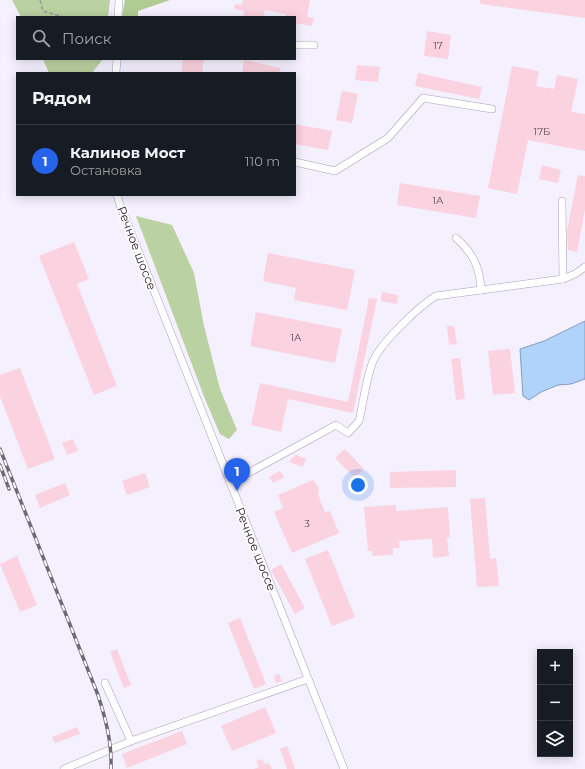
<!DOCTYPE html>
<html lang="ru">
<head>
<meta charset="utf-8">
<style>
	body { margin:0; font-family:Montserrat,sans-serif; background:#242831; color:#f1f3f6 }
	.controls { position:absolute; right:12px; bottom:12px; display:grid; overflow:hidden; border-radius:0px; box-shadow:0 2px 10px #0003 }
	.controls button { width:36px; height:36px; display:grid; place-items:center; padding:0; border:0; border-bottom:1px solid #363941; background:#171b24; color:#f1f3f6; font:20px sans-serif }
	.you { position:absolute; left:358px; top:485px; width:14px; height:14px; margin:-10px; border:3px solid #fff; border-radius:50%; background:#1a73e8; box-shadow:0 0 0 6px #1a73e833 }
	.badge { display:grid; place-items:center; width:26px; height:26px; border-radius:50%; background:#2563eb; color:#fff; font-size:13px; font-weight:700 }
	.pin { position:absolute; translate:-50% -33px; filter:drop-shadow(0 1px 2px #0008) }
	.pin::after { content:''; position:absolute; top:21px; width:14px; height:12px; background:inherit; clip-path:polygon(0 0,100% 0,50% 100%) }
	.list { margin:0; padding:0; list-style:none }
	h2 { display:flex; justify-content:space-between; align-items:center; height:52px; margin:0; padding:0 16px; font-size:17px }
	h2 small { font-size:13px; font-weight:400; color:#9ea1a6 }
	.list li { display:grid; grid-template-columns:26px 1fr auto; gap:12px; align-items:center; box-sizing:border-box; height:72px; padding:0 16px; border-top:1px solid #363941 }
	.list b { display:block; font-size:15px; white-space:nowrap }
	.list p { margin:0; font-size:13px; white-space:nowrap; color:#9ea1a6 }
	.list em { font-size:13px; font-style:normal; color:#9ea1a6 }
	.icon { flex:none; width:22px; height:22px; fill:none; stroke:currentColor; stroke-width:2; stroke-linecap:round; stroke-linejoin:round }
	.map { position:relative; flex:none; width:585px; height:769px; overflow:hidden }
	.search { position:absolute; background:#171b24; box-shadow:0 2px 10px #0003; left:16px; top:16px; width:280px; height:44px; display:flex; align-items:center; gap:10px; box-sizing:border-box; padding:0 14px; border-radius:0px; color:#9ea1a6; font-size:15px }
	.panel { position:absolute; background:#171b24; box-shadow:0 2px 10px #0003; left:16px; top:72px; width:280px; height:124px; border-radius:0px }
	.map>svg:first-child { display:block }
</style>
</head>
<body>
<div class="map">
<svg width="585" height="769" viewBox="0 0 585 769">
	<rect width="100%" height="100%" fill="#f5f0fe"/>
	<g fill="#bad1a1">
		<polygon points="12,0 110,0 108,17 21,17"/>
		<polygon points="43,59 103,59 92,73 49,73"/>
		<polygon points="136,216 172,225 194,273 204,326 220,389 237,430 229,439 220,434 205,399"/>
	</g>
	<polygon fill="#b0cc91" points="125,0 170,0 138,11 138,17 122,17"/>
	<polygon fill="#afd3fb" stroke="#859dbc" points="585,321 585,379 571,384 558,385 541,392 529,400 523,396 520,349 544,341"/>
	<g fill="#fad2e0">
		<polygon points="243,0 310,0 307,17 314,18 312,26 295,23 295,17 286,17 286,14 265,10 263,17 243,17 244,11 234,9 235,4 242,5"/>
		<polygon points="480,0 585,0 585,18 480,4"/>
		<polygon points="427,31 451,35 448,59 424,56"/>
		<polygon points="183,59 204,59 202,73 181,73"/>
		<polygon points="244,60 281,68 279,73 242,73"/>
		<polygon points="357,65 380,67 378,82 355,80"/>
		<polygon points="512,66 539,71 536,86 554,89 557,75 578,79 571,112 585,114 585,151 528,140 517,194 488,188"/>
		<polygon points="418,73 482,87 479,99 415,86"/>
		<polygon points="342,91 358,94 352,123 336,120"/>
		<polygon points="295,124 332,131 328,150 295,144"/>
		<polygon points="542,165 561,170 558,183 539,179"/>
		<polygon points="578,175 585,176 585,209 577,252 568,250 567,231"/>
		<polygon points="400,183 480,196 476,218 397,205"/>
		<polygon points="74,242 89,279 77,284 117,386 94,395 39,256"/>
		<polygon points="268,253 355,270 347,310 294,300 296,288 263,281"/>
		<polygon points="382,292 398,295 397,304 381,301"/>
		<polygon points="369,298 377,299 353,413 288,399 281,432 251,425 260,383 348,402"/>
		<polygon points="256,312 342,329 335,363 250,346"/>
		<polygon points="447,326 454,326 457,344 449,345"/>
		<polygon points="510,349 515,393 493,395 488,351"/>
		<polygon points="460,358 465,399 456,400 451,359"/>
		<polygon points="20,368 55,459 28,469 0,396 0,375"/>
		<polygon points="73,439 78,451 67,455 62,443"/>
		<polygon points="345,449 364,469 355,478 335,458"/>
		<polygon points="296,455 306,459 303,467 289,462 291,459"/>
		<polygon points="456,470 456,487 390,488 390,472"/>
		<polygon points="280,471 284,477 273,483 269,477"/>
		<polygon points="145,473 150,487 127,495 122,481"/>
		<polygon points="313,480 319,488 318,495 325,512 330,511 339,533 292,553 274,512 283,508 278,495"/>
		<polygon points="65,483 70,495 40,508 35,495"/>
		<polygon points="485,498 490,559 496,558 499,586 477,587 470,499"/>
		<polygon points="396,505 396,511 448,507 450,537 447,538 449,556 433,558 432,539 399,541 400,548 393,548 393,555 373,556 372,551 368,551 364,507"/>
		<polygon points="328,550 355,617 332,626 305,559"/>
		<polygon points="17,556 37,605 20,612 0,564"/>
		<polygon points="281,564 305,608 295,614 271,570"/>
		<polygon points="240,618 266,684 254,689 228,623"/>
		<polygon points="117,649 131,685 124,688 110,652"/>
		<polygon points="279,674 282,681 276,683 274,676"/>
		<polygon points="265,707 276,733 232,751 221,726"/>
		<polygon points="77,727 80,734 55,743 52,737"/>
		<polygon points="182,731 187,744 127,768 122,754"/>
		<polygon points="287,746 295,769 287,769 280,749"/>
		<polygon points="262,759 265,764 269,763 272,769 254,769 259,767 256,761"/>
	</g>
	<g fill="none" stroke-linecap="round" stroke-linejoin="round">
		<defs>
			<g id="minor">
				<polyline points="118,17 119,0"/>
				<polyline points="295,45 314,45"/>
				<polyline points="116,73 117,59"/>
				<polyline points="295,162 335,171 388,138 423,98 492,109"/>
				<polyline points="117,195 120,205 344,769"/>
				<polyline points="562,201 563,279"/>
				<path d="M456,238C473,253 480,267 481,290"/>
				<path d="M230,483L336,425L348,433L359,421C363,405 367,372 374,359C383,341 419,306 436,296L563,279L575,274L585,267"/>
				<polyline points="105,683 131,741"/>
				<polyline points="64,769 131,741 308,679"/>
			</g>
		</defs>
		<use href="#minor" stroke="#ab9ebe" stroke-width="8"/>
		<polyline stroke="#9c97a4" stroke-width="1.5" stroke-dasharray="4 2" stroke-linecap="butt" points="40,0 43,11 64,17"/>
		<use href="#minor" stroke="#fff" stroke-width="7"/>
		<defs>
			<g id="rail">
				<path d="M0,449L98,695C106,720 112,743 111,769"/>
				<polyline points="0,465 9,489"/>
			</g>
		</defs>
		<use href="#rail" stroke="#6e6976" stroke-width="3.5"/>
		<use href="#rail" stroke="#fff" stroke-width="2" stroke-dasharray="6" stroke-linecap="butt"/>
	</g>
	<g text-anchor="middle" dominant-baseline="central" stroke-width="3.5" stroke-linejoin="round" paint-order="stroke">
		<g font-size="10" fill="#594b58">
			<text x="438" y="45">17</text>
			<text x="542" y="131">17Б</text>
			<text x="438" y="200">1А</text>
			<text x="296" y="337">1А</text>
			<text x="307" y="523">3</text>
		</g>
		<g font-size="12" fill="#231e2a" stroke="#fff">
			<text transform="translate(137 248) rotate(69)">Речное шоссе</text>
			<text transform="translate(256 549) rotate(68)">Речное шоссе</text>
		</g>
	</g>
</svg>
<div class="controls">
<button>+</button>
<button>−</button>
<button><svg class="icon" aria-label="layers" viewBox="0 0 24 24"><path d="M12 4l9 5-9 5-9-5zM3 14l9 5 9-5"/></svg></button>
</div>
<div class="you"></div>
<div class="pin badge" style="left:237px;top:491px">1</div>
<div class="search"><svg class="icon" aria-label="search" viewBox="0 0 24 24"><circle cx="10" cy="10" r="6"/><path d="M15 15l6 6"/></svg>Поиск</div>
<section class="panel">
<h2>Рядом<small></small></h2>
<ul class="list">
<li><span class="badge">1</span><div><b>Калинов Мост</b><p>Остановка</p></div><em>110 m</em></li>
</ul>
</section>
</div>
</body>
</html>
